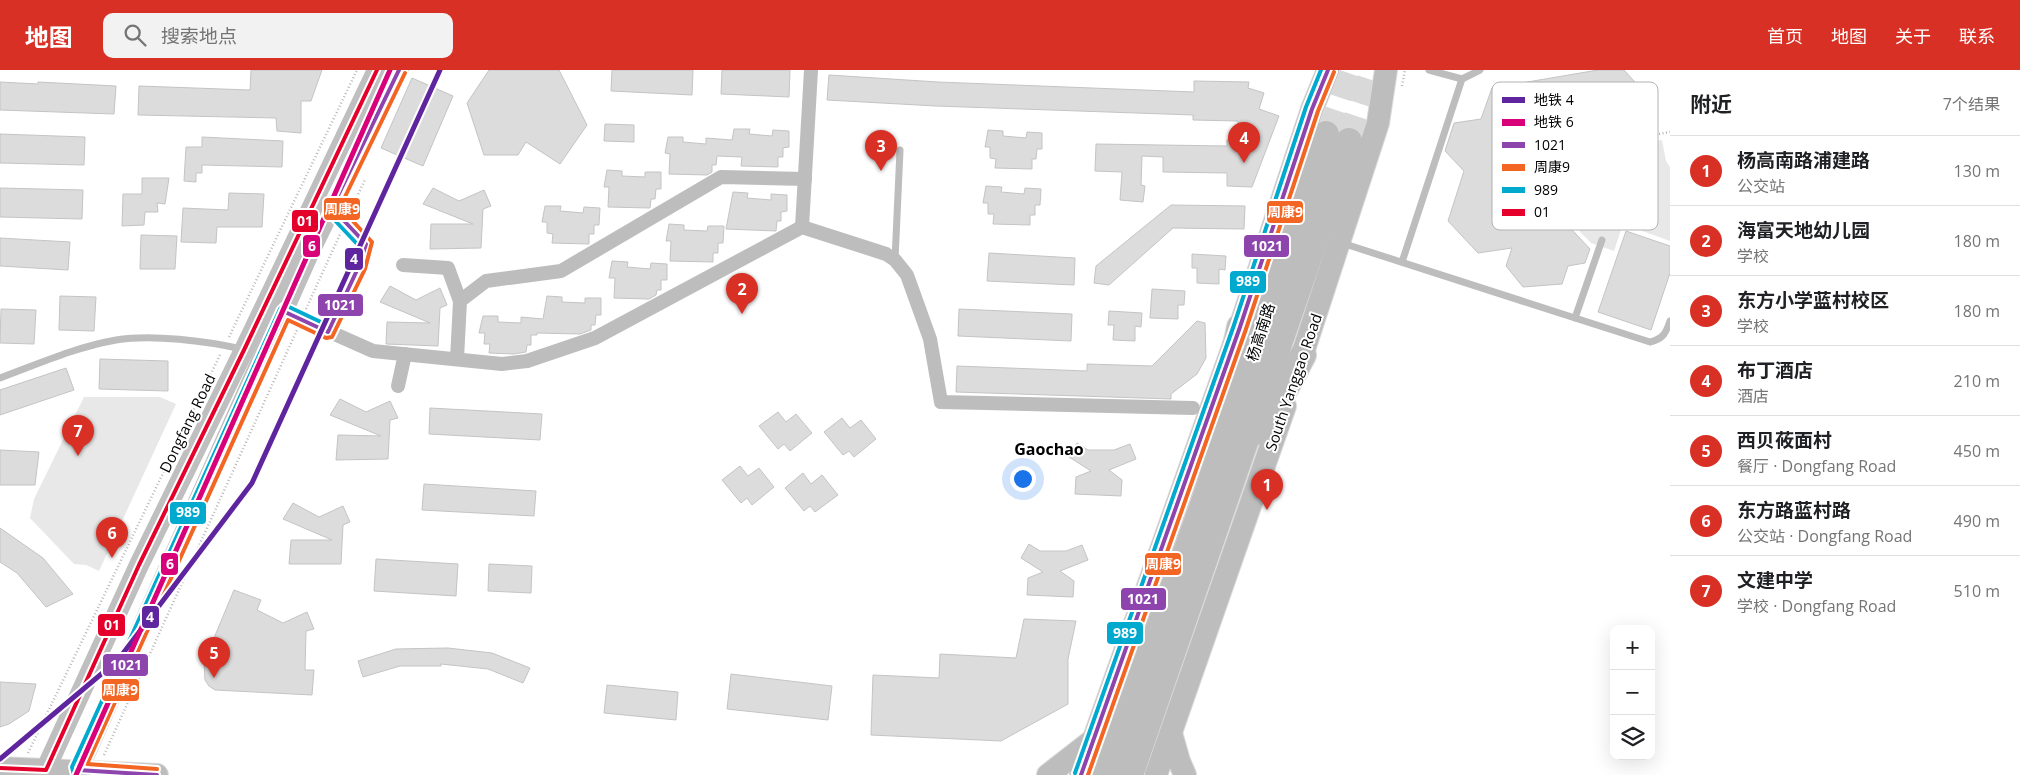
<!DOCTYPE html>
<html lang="zh">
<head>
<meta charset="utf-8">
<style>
	body { margin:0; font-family:"Open Sans","Noto Sans SC",sans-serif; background:#f2f2f2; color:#202124 }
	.controls { position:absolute; right:15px; bottom:15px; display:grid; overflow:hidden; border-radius:10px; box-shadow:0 5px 20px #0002 }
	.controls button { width:45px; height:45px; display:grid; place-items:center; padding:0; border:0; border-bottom:1px solid #e0e0e0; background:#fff; color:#202124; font:25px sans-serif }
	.you { position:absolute; left:1022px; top:408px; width:18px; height:18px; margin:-12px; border:4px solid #fff; border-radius:50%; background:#1a73e8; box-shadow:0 0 0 8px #1a73e833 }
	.badge { display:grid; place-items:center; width:32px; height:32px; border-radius:50%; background:#d93025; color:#fff; font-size:16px; font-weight:700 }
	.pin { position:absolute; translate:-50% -41px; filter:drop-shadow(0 1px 2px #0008) }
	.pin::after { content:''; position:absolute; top:26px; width:18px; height:15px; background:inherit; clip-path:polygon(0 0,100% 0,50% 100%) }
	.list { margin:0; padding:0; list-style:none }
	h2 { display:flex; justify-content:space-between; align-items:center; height:65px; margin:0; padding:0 20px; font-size:21px }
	h2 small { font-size:16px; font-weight:400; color:#757577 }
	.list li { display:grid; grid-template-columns:32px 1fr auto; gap:15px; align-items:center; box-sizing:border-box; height:70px; padding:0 20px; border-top:1px solid #e0e0e0 }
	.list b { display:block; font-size:19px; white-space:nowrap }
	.list p { margin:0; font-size:16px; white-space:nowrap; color:#757577 }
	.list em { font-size:16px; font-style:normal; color:#757577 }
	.icon { flex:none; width:28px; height:28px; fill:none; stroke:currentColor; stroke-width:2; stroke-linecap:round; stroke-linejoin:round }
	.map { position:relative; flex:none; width:1670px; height:705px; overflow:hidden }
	header { display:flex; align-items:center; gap:30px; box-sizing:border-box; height:70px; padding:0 25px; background:#d93025; color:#fff }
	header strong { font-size:24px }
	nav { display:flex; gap:28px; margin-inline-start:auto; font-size:18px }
	.search { width:350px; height:45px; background:#f2f2f2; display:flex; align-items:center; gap:12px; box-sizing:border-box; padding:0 18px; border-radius:10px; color:#757577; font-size:19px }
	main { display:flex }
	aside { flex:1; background:#fff }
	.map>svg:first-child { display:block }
</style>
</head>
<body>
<header>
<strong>地图</strong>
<div class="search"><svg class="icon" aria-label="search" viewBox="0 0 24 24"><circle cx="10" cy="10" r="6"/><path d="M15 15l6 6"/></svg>搜索地点</div>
<nav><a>首页</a><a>地图</a><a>关于</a><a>联系</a></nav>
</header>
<main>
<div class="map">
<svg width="1670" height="705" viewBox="0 0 1670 705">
	<rect width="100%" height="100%" fill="#fff"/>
	<g fill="#e8e8e8">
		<polygon points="1662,70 1666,91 1670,97 1670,171 1623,154 1614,181 1591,173 1567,148 1589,83"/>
		<polygon points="84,327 160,327 176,334 99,501 86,495 74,494 30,448 34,429"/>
	</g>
	<g fill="#dcdcdc" stroke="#c4c4c4">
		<polygon points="251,0 322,0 311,31 301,31 301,63 277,61 276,48 138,45 139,16 250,20"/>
		<polygon points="489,0 559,0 587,55 560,94 526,72 518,85 484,85 467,33"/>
		<polygon points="612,0 693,0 692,25 611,21"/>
		<polygon points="722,0 790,0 789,27 721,24"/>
		<polygon points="1598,0 1624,0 1643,21 1630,59 1589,67 1562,149 1590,179 1585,193 1568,196 1562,214 1523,217 1506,196 1512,178 1478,183 1448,151 1464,101 1445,81 1454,53 1481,49 1492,18"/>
		<polygon points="829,5 938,12 1194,22 1194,11 1249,12 1248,18 1264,23 1259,39 1279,46 1252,117 1227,116 1227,103 1163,102 1163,87 1142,86 1141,115 1145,116 1143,132 1120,130 1122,102 1095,101 1096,74 1227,76 1227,70 1238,70 1238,51 1193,50 1193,45 936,36 827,30"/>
		<polygon points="412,8 453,26 423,96 381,78"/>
		<polygon points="0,12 38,14 38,12 116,16 114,44 0,40"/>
		<polygon points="605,54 634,55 634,72 604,71"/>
		<polygon points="734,59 750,59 749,64 772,66 773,60 789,61 789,77 783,78 783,87 778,87 778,97 741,96 742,87 717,86 716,95 712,95 712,102 707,105 669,104 670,84 665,83 668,67 683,67 683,72 706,74 706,68 732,70"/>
		<polygon points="988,60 1003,61 1003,66 1026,68 1027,62 1042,63 1042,79 1037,79 1036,89 1032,89 1032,99 995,98 996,89 990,88 990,77 985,77"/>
		<polygon points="0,64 85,67 84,95 0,93"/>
		<polygon points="202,67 283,71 282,97 202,95 202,103 196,103 196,112 184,111 186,77 202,77"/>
		<polygon points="607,100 622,101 622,106 645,107 645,102 661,102 661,119 656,119 655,129 651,129 650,138 608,137 609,117 604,117"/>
		<polygon points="142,108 169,108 165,134 157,133 158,142 145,142 144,155 122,156 123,124 142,124"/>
		<polygon points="986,116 1002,117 1001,122 1024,124 1025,118 1041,119 1040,135 1035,135 1035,145 1030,145 1030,155 993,154 994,144 988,144 988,133 983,133"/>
		<polygon points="0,118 83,120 82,149 0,147"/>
		<polygon points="433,118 459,131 484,120 491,136 483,139 481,178 430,179 431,154 473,154 423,134"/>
		<polygon points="733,122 748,123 747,128 771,130 771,124 787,125 787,141 781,142 781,151 777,151 776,161 726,159"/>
		<polygon points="229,123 264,124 262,157 217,157 216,173 181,172 183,138 228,140"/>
		<polygon points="1171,135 1245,136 1244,159 1173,158 1109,215 1094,213 1096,196"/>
		<polygon points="545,136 561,136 560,141 583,143 584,137 600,138 599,155 594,155 594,164 589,164 589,174 552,173 553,164 547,163 547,152 542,152"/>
		<polygon points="669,154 684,155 684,160 707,161 708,156 724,156 723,173 718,173 718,183 713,183 713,192 670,191 671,171 666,171"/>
		<polygon points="1626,161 1670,176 1670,203 1651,260 1598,242"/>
		<polygon points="141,165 177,166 175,199 140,199"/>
		<polygon points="0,168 70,172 68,200 0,196"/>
		<polygon points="989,183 1075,188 1074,215 987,211"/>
		<polygon points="1192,184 1226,186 1225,200 1219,199 1219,214 1197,213 1197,198 1192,198"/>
		<polygon points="612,191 628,192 627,197 650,199 651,193 667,194 667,210 661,210 661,220 657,220 656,225 649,229 614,228 615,208 609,208"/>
		<polygon points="390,216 416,230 440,218 447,235 440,238 438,276 386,274 387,252 430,253 380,232"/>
		<polygon points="1152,219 1185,221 1184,235 1178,235 1178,249 1150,248"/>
		<polygon points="60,226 96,227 94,261 59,260"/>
		<polygon points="547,226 562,227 562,232 585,233 585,228 601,228 601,245 596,245 595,255 591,255 591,260 580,264 537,263 537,265 531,265 531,275 527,275 526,282 514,284 489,283 490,274 484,274 485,263 479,263 483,246 498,246 498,252 521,253 521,247 543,249"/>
		<polygon points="1,239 36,240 34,274 0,273"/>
		<polygon points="959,239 1072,244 1071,271 958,266"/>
		<polygon points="1109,241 1142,243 1141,257 1135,256 1135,271 1113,270 1114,255 1108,255"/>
		<polygon points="1197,251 1205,253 1206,288 1197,304 1171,324 1171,329 956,322 957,296 1087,301 1087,294 1152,296"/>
		<polygon points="100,289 168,291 168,321 99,319"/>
		<polygon points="66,298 74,320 0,345 0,320"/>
		<polygon points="340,329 366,342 390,331 398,348 390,350 388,389 336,390 338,365 381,366 330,345"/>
		<polygon points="430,338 542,344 540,370 429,364"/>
		<polygon points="778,342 786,352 796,344 812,363 790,381 784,374 778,379 759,356"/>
		<polygon points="842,348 850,358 861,350 876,369 854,387 849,381 843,385 824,362"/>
		<polygon points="1077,373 1088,380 1114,380 1130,374 1136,389 1109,400 1122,410 1121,426 1075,424 1076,407 1091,401 1069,387"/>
		<polygon points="0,380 39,382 35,415 0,415"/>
		<polygon points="740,396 748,406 759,398 774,417 752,435 747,428 741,433 722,410"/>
		<polygon points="803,403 811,414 822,405 838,425 815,442 810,436 804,441 785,418"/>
		<polygon points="424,414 536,421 534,446 422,440"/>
		<polygon points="293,433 319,447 343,436 350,452 343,455 341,494 289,494 291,470 332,470 283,449"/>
		<polygon points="0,458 43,488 73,524 46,537 17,503 0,492"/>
		<polygon points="1029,474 1040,481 1066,481 1082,475 1088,490 1060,501 1074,511 1073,527 1027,525 1028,508 1043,502 1021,488"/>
		<polygon points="376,489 458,494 456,526 374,521"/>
		<polygon points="489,494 532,496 531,523 488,521"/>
		<polygon points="234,520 261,530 257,540 283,553 307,542 314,559 306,561 305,600 314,600 312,625 215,620 209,616 205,610 204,592"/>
		<polygon points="1024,549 1076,551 1068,589 1068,634 1001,671 871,665 873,605 939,608 940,584 1016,588"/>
		<polygon points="448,578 492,583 530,598 523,613 488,599 441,594 441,596 400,596 363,607 358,591 396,579"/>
		<polygon points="731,604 832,616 828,650 727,639"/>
		<polygon points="0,612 36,614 29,641 9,654 0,657"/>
		<polygon points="607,615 678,622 676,650 604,643"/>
	</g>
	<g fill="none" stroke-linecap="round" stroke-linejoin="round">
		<g stroke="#d9d9d9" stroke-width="26" stroke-dasharray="26 13" stroke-linecap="butt">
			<polyline points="1326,64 1348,0"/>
			<polyline points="1349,71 1373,0"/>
		</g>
		<defs>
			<g id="primary">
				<polyline points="1297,301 1378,53 1386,0"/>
				<polyline points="1171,663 1179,691 1185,705"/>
				<polyline points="0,698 157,705"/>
				<polyline points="1048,705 1093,670"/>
				<polyline points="1081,705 1240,257 1312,39 1328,0"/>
				<polyline points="1156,705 1285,336"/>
			</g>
			<g id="highway">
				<polyline points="1228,314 1240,257"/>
				<polyline points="1262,362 1303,285"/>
				<polyline points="1106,705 1204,432 1326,64"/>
				<polyline points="1130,705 1349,71"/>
			</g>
		</defs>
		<use href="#primary" stroke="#dbdbdb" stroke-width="24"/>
		<use href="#highway" stroke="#dbdbdb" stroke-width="28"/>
		<g stroke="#b8b8b8" stroke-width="2.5" stroke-dasharray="1 2.5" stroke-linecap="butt">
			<polyline points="1402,16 1405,0"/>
			<polyline points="1587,72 1597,75 1670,62"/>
			<polyline points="349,143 365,110"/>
			<polyline points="306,239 342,160"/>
			<polyline points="229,267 357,0"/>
			<polyline points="28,683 221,283"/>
			<polyline points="104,685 297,260"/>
		</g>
		<g stroke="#bdbdbd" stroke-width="7">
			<polyline points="1429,0 1462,9"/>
			<polyline points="1342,173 1575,248 1602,170"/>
			<polyline points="895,190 900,80"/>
			<polyline points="1402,192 1462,9 1480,0"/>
			<path d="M1575,248L1650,272C1663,269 1666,263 1670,251"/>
			<polyline points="328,262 359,196 366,174 333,138"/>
			<path d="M0,308C38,294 76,277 116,270C152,264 206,271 242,279"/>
		</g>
		<g stroke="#bdbdbd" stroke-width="14">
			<polyline points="802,157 811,0"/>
			<polyline points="403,195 448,198 460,231"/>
			<polyline points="285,242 373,281 502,294 527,291 595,268 802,157 886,184 895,190 907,205 930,269 941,332 1193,338"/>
			<polyline points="457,289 460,231 486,211 561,201 721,107 805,109"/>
			<polyline points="398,316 405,284"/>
		</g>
		<g stroke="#bfbfbf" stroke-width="20">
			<polyline points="43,705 139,495 244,280 377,0"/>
			<polyline points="76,705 311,179 399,0"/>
		</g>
		<use href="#primary" stroke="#bdbdbd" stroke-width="22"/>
		<use href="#highway" stroke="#bdbdbd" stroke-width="26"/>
		<defs>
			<g id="bus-1">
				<polyline points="157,705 78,700 285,242 328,262 359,196 366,174 332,138 399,0"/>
				<polyline points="1081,705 1240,257 1312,39 1328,0"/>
			</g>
			<g id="bus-2">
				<polyline points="157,699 87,694 288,250 326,268 332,267 365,199 372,172 340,137 405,3"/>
				<polyline points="1088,705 1246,259 1318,41 1334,2"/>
			</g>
			<g id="bus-3">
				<polyline points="1075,703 1234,255 1306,37 1321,0"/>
				<polyline points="74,705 72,697 280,239 283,236 287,236 325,254 353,194 359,176 327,142 326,137 392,0"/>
			</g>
			<polyline id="bus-4" points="0,698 46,700 139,495 244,280 377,0"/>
		</defs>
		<use href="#bus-1" stroke="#fff" stroke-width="8"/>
		<use href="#bus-2" stroke="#fff" stroke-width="8"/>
		<use href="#bus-3" stroke="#fff" stroke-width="8"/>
		<use href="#bus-4" stroke="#fff" stroke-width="8"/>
		<use href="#bus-1" stroke="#8e44ad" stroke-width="4"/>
		<use href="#bus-2" stroke="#f26522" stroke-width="4"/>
		<use href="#bus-3" stroke="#00a9ce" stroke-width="4"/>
		<use href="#bus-4" stroke="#e4002b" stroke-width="4"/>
		<defs>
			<polyline id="metro-1" points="0,689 118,590 252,413 440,0"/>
			<polyline id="metro-2" points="76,705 390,0"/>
		</defs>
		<use href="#metro-1" stroke="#fff" stroke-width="9"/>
		<use href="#metro-2" stroke="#fff" stroke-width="9"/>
		<use href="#metro-1" stroke="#5f259f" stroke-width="5"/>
		<use href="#metro-2" stroke="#d9017a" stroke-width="5"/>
	</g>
	<g text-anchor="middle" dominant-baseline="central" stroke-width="4" stroke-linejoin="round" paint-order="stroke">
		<g font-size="15" fill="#000" stroke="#fff">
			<text transform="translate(1260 262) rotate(-72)">杨高南路</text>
			<text transform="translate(1293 312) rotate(-71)">South Yanggao Road</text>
			<text transform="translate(187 353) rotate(-64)">Dongfang Road</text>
		</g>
		<g font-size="16" font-weight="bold" fill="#000" stroke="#fff">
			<text x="1049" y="379">Gaochao</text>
		</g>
	</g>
	<rect x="1492" y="12" width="166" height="148" rx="8" fill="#fff" stroke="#b2b2b2" stroke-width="1"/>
	<rect x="1502" y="27" width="23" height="6" fill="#5f259f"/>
	<rect x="1502" y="49" width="23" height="7" fill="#d9017a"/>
	<rect x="1502" y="72" width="23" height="6" fill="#8e44ad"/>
	<rect x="1502" y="94" width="23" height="7" fill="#f26522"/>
	<rect x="1502" y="117" width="23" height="6" fill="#00a9ce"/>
	<rect x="1502" y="139" width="23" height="7" fill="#e4002b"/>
	<g font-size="14" fill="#000">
		<text x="1534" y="35">地铁 4</text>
		<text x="1534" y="57">地铁 6</text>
		<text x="1534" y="80">1021</text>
		<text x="1534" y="102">周康9</text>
		<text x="1534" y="125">989</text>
		<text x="1534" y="147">01</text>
	</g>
	<g stroke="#fff" stroke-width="2">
		<rect x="323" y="127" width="38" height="24" rx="5" fill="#f26522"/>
		<rect x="1266" y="130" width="38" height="24" rx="5" fill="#f26522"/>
		<rect x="291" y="139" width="28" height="24" rx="5" fill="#e4002b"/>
		<rect x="302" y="164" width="19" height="24" rx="5" fill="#d9017a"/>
		<rect x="1243" y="164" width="47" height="24" rx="5" fill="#8e44ad"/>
		<rect x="344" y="177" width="20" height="24" rx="5" fill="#5f259f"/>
		<rect x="1229" y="200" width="38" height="24" rx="5" fill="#00a9ce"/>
		<rect x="317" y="223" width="47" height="24" rx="5" fill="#8e44ad"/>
		<rect x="169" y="431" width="38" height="24" rx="5" fill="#00a9ce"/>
		<rect x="1144" y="482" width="38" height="24" rx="5" fill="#f26522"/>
		<rect x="160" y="482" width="19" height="24" rx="5" fill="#d9017a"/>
		<rect x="1120" y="517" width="47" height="24" rx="5" fill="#8e44ad"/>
		<rect x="141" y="535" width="19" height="24" rx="5" fill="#5f259f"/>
		<rect x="97" y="543" width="29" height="24" rx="5" fill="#e4002b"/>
		<rect x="1106" y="551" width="38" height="24" rx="5" fill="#00a9ce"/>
		<rect x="102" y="583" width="47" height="24" rx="5" fill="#8e44ad"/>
		<rect x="101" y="608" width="39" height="24" rx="5" fill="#f26522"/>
	</g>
	<g font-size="14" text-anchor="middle" font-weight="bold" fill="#fff">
		<text x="342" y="144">周康9</text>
		<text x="1285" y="147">周康9</text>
		<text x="305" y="156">01</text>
		<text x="312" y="181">6</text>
		<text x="1267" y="181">1021</text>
		<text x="354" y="194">4</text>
		<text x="1248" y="216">989</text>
		<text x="340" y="240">1021</text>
		<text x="188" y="447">989</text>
		<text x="1163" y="499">周康9</text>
		<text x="170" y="499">6</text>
		<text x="1143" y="534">1021</text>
		<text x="150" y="552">4</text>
		<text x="112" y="560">01</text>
		<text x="1125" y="568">989</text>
		<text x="126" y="600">1021</text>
		<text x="120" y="625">周康9</text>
	</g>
</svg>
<div class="controls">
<button>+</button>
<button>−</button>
<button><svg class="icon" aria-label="layers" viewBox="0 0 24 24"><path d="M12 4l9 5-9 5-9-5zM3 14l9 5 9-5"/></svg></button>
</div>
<div class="you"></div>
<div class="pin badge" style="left:1267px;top:440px">1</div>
<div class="pin badge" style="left:742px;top:244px">2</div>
<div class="pin badge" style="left:881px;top:101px">3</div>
<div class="pin badge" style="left:1244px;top:93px">4</div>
<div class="pin badge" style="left:214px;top:608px">5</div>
<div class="pin badge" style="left:112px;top:488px">6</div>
<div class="pin badge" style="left:78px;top:386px">7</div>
</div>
<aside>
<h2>附近<small>7个结果</small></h2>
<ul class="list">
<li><span class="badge">1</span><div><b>杨高南路浦建路</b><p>公交站</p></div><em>130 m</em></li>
<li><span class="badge">2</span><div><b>海富天地幼儿园</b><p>学校</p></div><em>180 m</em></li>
<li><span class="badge">3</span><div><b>东方小学蓝村校区</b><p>学校</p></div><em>180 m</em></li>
<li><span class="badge">4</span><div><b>布丁酒店</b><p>酒店</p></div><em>210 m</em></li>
<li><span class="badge">5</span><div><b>西贝莜面村</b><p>餐厅 · Dongfang Road</p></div><em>450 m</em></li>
<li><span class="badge">6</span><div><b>东方路蓝村路</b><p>公交站 · Dongfang Road</p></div><em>490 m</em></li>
<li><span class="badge">7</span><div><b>文建中学</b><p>学校 · Dongfang Road</p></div><em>510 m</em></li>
</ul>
</aside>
</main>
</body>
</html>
